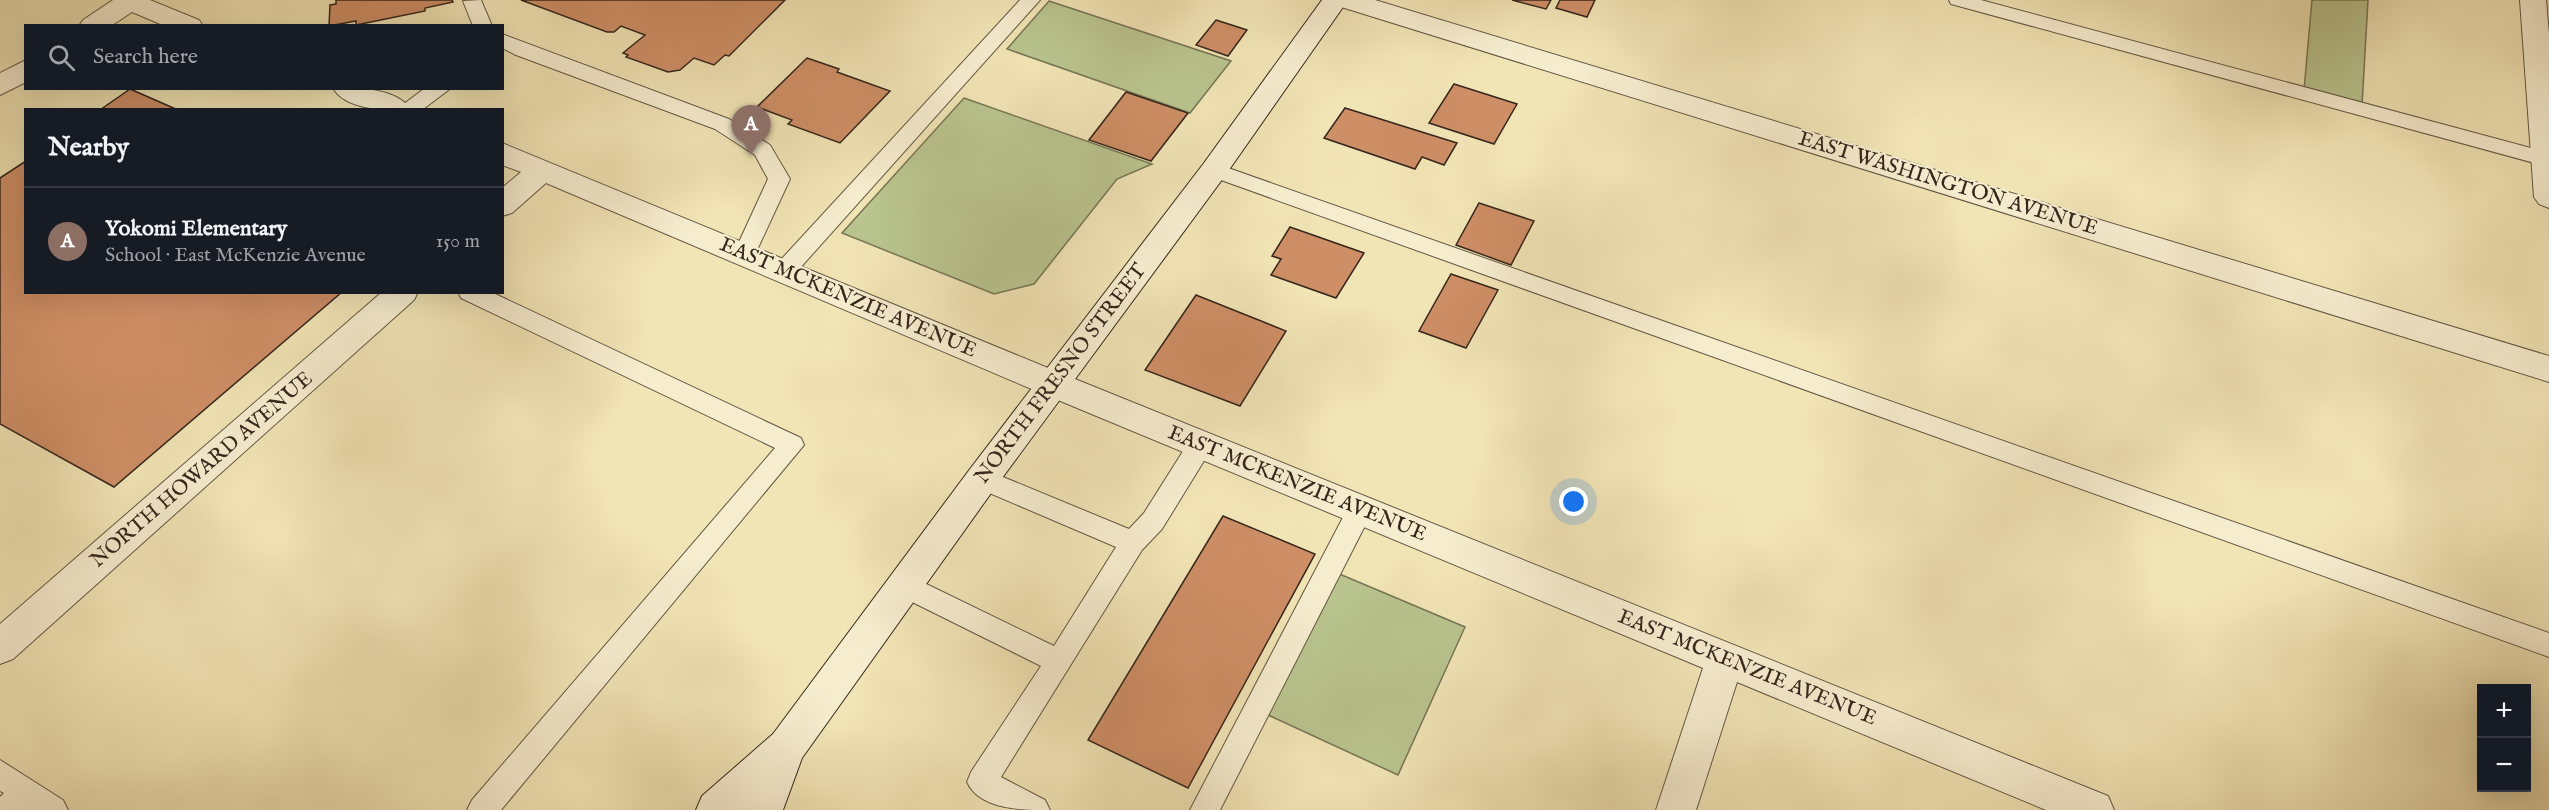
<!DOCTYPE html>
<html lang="en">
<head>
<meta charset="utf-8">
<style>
	body { margin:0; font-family:"IM FELL English",serif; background:#20242c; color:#f1f3f6 }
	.controls { position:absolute; right:18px; bottom:18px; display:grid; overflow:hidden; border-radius:0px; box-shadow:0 6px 24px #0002 }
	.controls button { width:54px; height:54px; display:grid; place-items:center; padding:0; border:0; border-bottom:2px solid #363941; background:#171b24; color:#f1f3f6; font:30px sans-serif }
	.you { position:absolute; left:1574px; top:502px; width:21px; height:21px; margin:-15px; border:4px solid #fff; border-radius:50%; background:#1a73e8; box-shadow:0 0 0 9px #1a73e833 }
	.badge { display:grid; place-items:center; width:39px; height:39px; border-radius:50%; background:#db2777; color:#fff; font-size:20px; font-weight:700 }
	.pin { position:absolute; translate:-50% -50px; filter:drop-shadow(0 2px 3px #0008) }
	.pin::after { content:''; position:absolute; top:32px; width:21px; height:18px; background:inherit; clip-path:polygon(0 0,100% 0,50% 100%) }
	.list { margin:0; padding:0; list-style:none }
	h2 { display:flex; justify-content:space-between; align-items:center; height:78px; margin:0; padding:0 24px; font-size:26px }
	h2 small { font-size:20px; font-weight:400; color:#9ea1a6 }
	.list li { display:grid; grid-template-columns:39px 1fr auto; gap:18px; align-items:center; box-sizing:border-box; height:108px; padding:0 24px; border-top:2px solid #363941 }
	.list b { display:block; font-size:22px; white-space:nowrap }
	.list p { margin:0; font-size:20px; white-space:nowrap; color:#9ea1a6 }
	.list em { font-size:20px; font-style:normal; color:#9ea1a6 }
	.icon { flex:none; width:33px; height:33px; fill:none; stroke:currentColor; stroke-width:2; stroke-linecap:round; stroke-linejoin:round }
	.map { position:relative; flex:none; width:2549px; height:810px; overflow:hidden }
	.search { position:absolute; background:#171b24; box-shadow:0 6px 24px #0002; left:24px; top:24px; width:480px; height:66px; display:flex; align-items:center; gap:15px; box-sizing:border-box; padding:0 21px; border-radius:0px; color:#9ea1a6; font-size:22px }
	.panel { position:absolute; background:#171b24; box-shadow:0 6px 24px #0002; left:24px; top:108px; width:480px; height:186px; border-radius:0px }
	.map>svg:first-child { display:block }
</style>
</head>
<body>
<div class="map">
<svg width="2549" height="810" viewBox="0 0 2549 810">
	<rect width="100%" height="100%" fill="#f1e4b5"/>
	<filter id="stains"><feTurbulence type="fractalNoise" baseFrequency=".00333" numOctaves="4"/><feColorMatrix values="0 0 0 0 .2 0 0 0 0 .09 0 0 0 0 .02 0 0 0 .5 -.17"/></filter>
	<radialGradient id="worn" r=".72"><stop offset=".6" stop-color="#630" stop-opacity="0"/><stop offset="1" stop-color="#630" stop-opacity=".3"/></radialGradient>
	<g fill="#b9c48e" stroke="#777555" stroke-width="1.5">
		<polygon points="2312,0 2368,0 2362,105 2304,90"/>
		<polygon points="1049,1 1231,61 1190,113 1007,49"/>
		<polygon points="964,98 1152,164 1117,179 1034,284 994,294 842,233"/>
		<polygon points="1330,570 1465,627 1398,775 1255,709"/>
	</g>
	<g fill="#ce8e66" stroke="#35261c" stroke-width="1.5">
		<polygon points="336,0 452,0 453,2 425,8 425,11 356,25 356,21 329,26 330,5 336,4"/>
		<polygon points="521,0 785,0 729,56 725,55 714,65 694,58 680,70 668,72 626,57 628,55 623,53 645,35 621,26 614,32 607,32"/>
		<polygon points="1512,0 1551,0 1546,9"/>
		<polygon points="1560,0 1595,0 1587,17 1556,8"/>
		<polygon points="1216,20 1247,30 1228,56 1196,45"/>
		<polygon points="807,58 839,69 837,72 890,91 840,143 788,124 792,120 757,107"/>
		<polygon points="1454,84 1517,104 1494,144 1429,123"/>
		<polygon points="130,89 178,110 100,110"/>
		<polygon points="1126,92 1188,113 1151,161 1089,140"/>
		<polygon points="1345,108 1457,143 1444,165 1422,157 1415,169 1324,138"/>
		<polygon points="26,161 26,292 342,292 114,487 0,424 0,178"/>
		<polygon points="1479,203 1534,221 1511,265 1456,245"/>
		<polygon points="1290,227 1364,253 1336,298 1271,275 1281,259 1272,256"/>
		<polygon points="1451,274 1498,290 1466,348 1419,331"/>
		<polygon points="1196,295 1286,331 1240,406 1145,370"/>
		<polygon points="1223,516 1315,554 1188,788 1088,740"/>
	</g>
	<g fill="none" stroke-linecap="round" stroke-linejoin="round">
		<defs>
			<g id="lane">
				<polygon points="1020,0 1040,0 792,277 784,279 776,277 773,271 776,265"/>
				<polygon points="1949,0 1981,0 2549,153 2549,167 1951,4"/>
				<polygon points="463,1 481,0 492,26 473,26"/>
				<polygon points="502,34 729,119 770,145 790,179 752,261 744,263 736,261 733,255 768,179 755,155 715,129 516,55 502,48"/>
				<polygon points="425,88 451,88 422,110 396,110"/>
				<polygon points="1214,163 2549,633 2549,657 1207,175 1203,170 1207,165"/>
				<polygon points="458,292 491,292 801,438 804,445 501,810 467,810 472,800 775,448 461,298"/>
				<path d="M1201,434L1210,437L1213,444L1210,451L1162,529L1142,550L1001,777L1045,800L1050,810C1022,810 980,810 967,782L971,772L1041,666L896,594L892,586L896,578L905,574L914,578L1054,646L1116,547L973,486L970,479L973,472L982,469L991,472L1129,529L1144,513L1192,437Z"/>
				<polygon points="1360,499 1369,502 1373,510 1220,810 1190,810 1351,502"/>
				<polygon points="0,760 63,800 68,810 0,810 0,797 4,793 0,791"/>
			</g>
			<g id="street">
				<polygon points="113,0 150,0 199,20 203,26 165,26 132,12 111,26 79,26 83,20"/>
				<polygon points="1334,0 1375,0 2549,356 2549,382 1338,6"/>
				<polygon points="2520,0 2546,0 2549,34 2549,208 2539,204 2534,197"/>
				<polygon points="26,60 26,82 0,95 0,73"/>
				<path d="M333,88C355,88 397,87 411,110C388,110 346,111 333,88Z"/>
				<polygon points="502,143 1065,375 2108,796 2114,810 2046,810 1737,682 1696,810 1656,810 1703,668 1041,393 546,183 512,213 502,216 502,188 521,172 502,165"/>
				<polygon points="382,292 418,292 414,300 13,659 0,664 0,624"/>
			</g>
			<polygon id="secondary" points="1322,0 1348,0 1224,177 994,489 802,758 783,810 696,810 702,796 773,734 970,469 1204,163"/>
		</defs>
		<use href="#lane" stroke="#645642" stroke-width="2"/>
		<use href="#street" stroke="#645642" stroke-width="2"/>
		<use href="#secondary" stroke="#35261c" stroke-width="2"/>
		<use href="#lane" fill="#f6edcf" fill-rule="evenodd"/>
		<use href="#street" fill="#f6edcf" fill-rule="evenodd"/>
		<use href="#secondary" fill="#f6edcf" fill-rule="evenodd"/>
	</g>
	<g text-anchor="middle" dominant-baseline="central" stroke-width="4.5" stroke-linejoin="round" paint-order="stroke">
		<g font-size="21" fill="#35261c" stroke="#f6edcf">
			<text transform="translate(1948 184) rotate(17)">EAST WASHINGTON AVENUE</text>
			<text transform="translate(848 298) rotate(23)">EAST MCKENZIE AVENUE</text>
			<text transform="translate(1061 374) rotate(-53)">NORTH FRESNO STREET</text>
			<text transform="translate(202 470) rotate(-41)">NORTH HOWARD AVENUE</text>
			<text transform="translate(1297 484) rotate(22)">EAST MCKENZIE AVENUE</text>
			<text transform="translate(1747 668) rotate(22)">EAST MCKENZIE AVENUE</text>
		</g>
	</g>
	<rect width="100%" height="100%" filter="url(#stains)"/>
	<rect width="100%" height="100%" fill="url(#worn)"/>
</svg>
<div class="controls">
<button>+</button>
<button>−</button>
</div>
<div class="you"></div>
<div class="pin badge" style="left:751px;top:155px;background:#8d6e63">A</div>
<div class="search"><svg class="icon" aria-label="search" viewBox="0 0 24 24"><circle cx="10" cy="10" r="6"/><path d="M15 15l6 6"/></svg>Search here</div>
<section class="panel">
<h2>Nearby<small></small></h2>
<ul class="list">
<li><span class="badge" style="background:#8d6e63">A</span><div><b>Yokomi Elementary</b><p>School · East McKenzie Avenue</p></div><em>150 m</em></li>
</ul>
</section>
</div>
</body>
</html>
